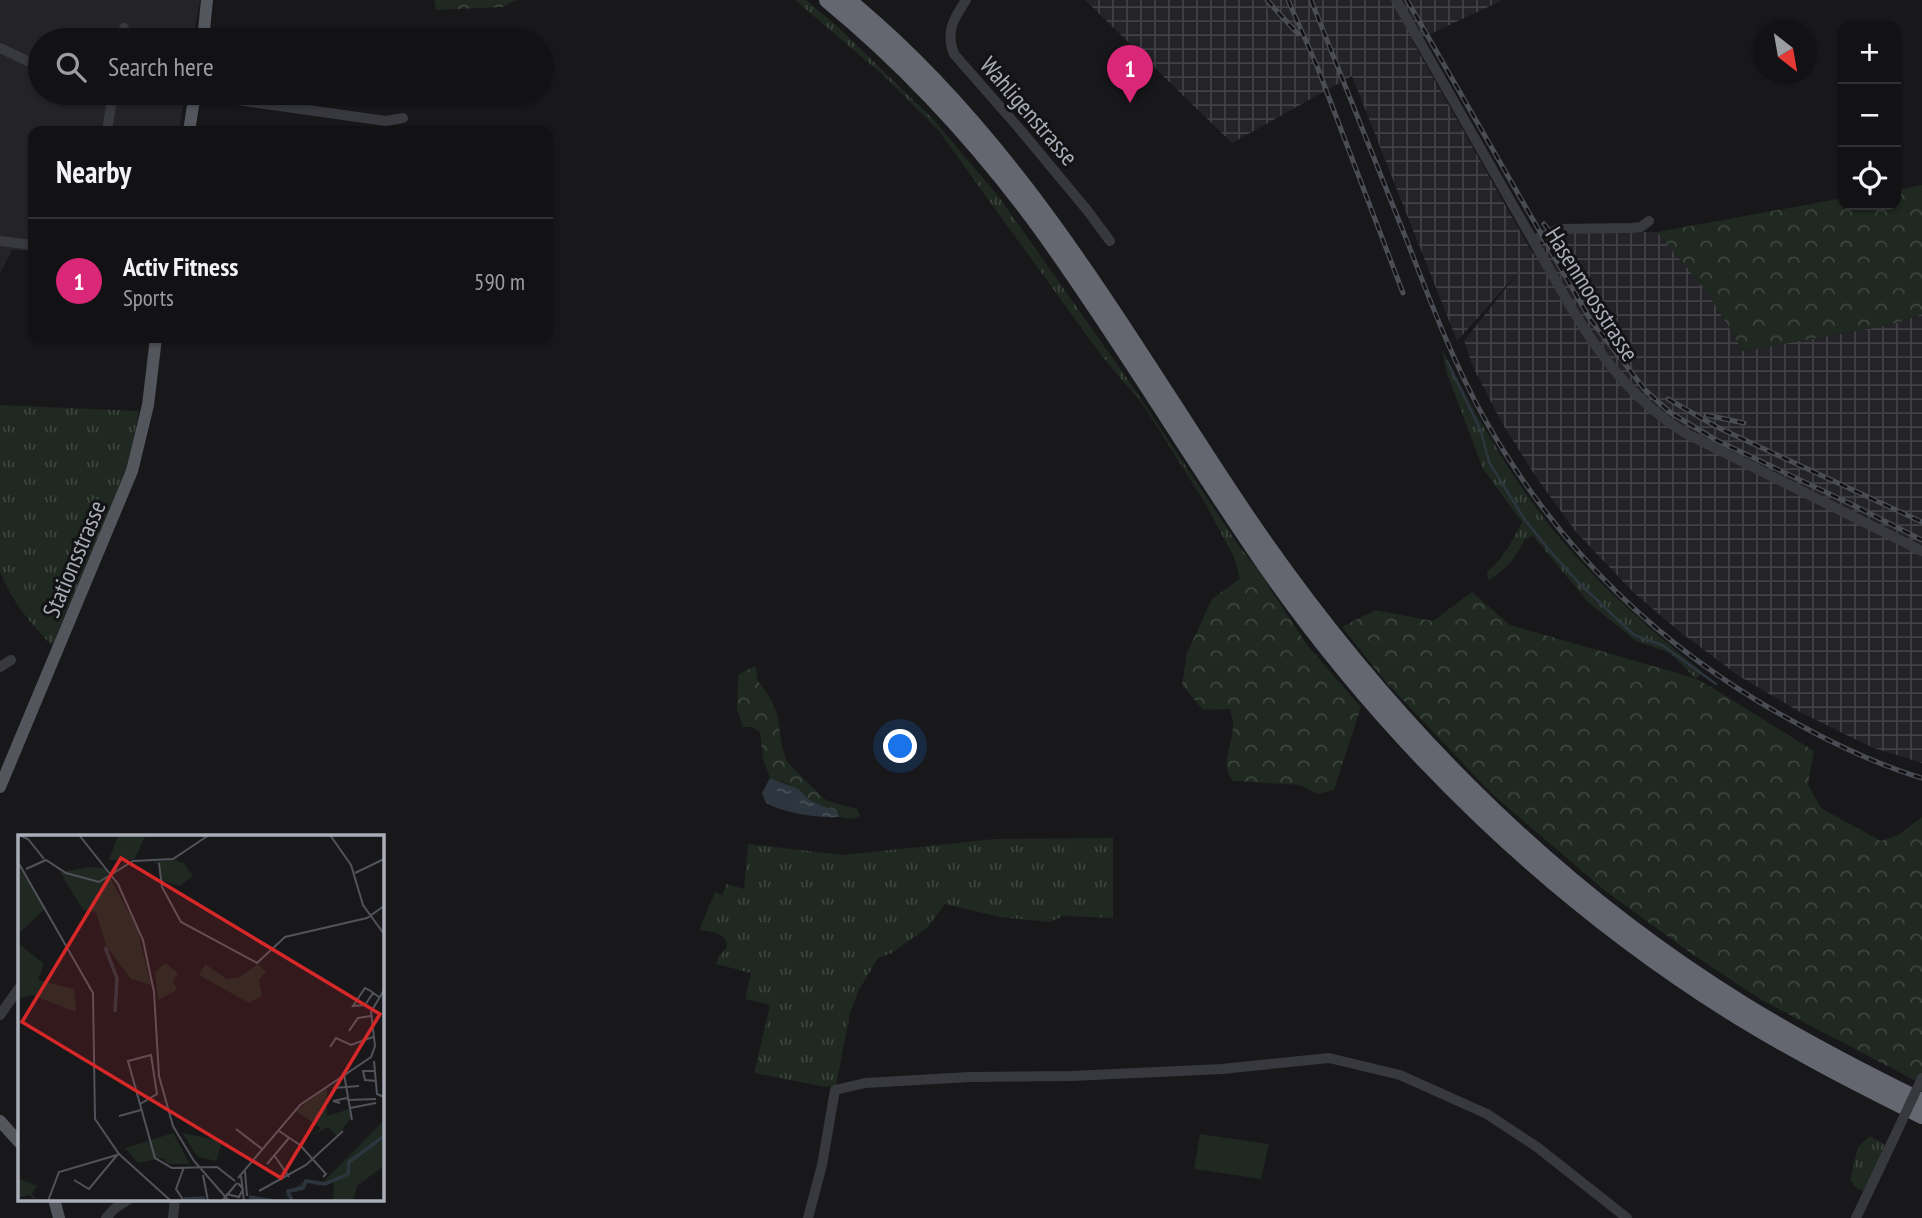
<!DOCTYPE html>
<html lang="en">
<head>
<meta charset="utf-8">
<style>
	body { margin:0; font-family:"PT Sans Narrow",sans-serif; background:#1f1f22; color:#f1f3f6 }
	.controls { position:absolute; right:21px; top:21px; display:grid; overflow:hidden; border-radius:14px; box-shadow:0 2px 5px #0004 }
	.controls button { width:63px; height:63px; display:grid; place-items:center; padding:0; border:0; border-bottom:2px solid #313134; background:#121114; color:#f1f3f6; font:35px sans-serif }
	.compass { position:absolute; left:1754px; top:21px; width:63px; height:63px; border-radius:50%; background:#121114; box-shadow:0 2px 5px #0004; rotate:149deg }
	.you { position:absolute; left:901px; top:747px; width:24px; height:24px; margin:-18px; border:5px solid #fff; border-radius:50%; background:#1a73e8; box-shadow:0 0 0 10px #1a73e833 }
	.badge { display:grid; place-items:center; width:46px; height:46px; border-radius:50%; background:#db2777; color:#fff; font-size:23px; font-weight:700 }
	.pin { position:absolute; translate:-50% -58px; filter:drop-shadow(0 2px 4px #0008) }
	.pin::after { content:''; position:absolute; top:37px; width:24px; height:21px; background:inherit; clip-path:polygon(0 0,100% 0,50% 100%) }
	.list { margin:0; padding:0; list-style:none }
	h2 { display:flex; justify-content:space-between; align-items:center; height:91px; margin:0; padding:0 28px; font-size:30px }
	h2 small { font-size:23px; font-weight:400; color:#9c9da0 }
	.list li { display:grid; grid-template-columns:46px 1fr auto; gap:21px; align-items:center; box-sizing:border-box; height:126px; padding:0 28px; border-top:2px solid #313134 }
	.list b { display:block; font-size:26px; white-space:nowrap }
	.list p { margin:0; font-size:23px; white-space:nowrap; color:#9c9da0 }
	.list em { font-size:23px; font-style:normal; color:#9c9da0 }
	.icon { flex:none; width:38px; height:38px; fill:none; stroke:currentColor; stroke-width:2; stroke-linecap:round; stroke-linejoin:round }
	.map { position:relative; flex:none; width:1922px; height:1218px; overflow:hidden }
	.search { position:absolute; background:#121114; box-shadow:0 2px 5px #0004; left:28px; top:28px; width:525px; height:77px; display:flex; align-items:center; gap:18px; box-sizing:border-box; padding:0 24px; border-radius:38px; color:#9c9da0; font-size:26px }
	.panel { position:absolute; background:#121114; box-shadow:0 2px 5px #0004; left:28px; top:126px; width:525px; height:217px; border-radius:14px }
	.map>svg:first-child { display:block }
</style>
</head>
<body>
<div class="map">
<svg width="1922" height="1218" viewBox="0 0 1922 1218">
	<defs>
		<pattern id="industrial-grid" width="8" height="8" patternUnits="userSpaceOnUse" patternTransform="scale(1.75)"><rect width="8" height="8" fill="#242327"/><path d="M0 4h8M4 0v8" fill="none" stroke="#414044"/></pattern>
		<pattern id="grass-tufts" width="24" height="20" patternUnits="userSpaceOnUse" patternTransform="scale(1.75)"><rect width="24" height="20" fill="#1f2821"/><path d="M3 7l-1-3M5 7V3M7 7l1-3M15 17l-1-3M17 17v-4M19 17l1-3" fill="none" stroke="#3d453f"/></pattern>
		<pattern id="forest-crowns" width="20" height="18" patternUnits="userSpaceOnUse" patternTransform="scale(1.75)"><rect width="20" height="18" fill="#1f2821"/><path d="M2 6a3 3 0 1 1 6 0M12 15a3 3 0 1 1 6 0" fill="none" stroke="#3d453f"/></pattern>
		<pattern id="water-ripples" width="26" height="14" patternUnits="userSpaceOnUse" patternTransform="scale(1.75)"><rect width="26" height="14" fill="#2d363e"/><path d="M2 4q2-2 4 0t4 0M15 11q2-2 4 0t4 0" fill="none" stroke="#495158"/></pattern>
	</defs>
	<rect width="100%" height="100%" fill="#18171a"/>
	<polygon fill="#242327" points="0,0 200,0 193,40 40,40 40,93 185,93 179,131 33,131 33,251 12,250 0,273"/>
	<polygon fill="url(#industrial-grid)" points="1085,0 1503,0 1413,42 1533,254 1553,233 1657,232 1708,293 1743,351 1890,325 1922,314 1922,763 1871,747 1800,712 1739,676 1680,632 1633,592 1576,532 1536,477 1502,423 1473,367 1464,341 1521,269 1457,341 1352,76 1232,143"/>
	<g fill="url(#grass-tufts)">
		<polygon points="795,0 806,0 837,26 934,120 999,197 1131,384 1241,549 1256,567 1240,579 1234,557 1205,503 1144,406 1101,355 938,130 884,76"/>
		<path d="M1442,349C1481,425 1523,501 1583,564C1619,603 1660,637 1702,672L1696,679L1670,653L1636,641L1588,602L1533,536L1525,539C1517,556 1508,568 1491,579H1488L1487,572C1504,558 1512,541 1522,522L1483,469L1446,371Z"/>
		<path d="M0,405L139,411L127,469L52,645C31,625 10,599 0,571Z"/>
		<path d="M1113,838V918L1064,916L1049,922L1000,917L945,904L928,927L892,953L878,958L859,990L850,1013L836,1086L825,1087L754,1073L770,1005L745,999L751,973L716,964L718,958L727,947C726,932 712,932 699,930L715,892L722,895L727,884L744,889L748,844L843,855L994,839Z"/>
		<polygon points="1870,1136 1886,1145 1865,1190 1862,1191 1855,1187 1850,1179 1858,1147"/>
	</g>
	<g fill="url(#forest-crowns)">
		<polygon points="434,0 517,0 503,7 436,10"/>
		<polygon points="1922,185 1922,314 1890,325 1743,351 1708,293 1657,232 1843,198 1843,205 1896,205 1896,190"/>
		<path d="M1256,567L1307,645L1361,707L1334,790L1318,794L1300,785L1233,781C1219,764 1233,745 1233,726C1233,721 1231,714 1230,709L1203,710L1182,685L1187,653L1212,599Z"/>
		<polygon points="1472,592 1510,625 1674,672 1696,679 1713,688 1814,751 1808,785 1821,808 1881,841 1898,835 1922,817 1922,1084 1763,1001 1692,954 1604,890 1492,794 1384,680 1342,627 1375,610 1433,621"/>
		<polygon points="753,667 756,667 758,681 768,694 777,713 782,746 787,762 822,797 828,801 857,809 860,816 852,819 840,817 834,811 811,801 805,795 787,784 770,778 763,759 760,732 752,727 743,727 737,709 738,679 739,674"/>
	</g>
	<polygon fill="#1f2821" points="1200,1134 1269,1144 1261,1179 1194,1169"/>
	<path fill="url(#water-ripples)" d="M770,778L798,789L811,801L835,811L840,817C816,818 787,814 766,803L762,793Z"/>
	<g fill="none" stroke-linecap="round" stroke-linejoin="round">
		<polyline stroke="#2d363e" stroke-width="2.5" points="1447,361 1481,431 1489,462 1525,520 1550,551 1578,582 1634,635 1662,645 1716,684"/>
		<g stroke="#38393f" stroke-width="10">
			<path d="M966,0C954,18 945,32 954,54L1018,127L1087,210L1110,241"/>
			<path d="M1396,0L1572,309C1602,359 1635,402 1685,433L1922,551"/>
			<polyline points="122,40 124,28"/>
			<polyline points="0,48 40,67"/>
			<polyline points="94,93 111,101"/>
			<polyline points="195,94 386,121 403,118"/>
			<polyline points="107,131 113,93"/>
			<polyline points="1533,240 1558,229 1631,228 1641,227 1649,221"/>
			<polyline points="0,241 33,245"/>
			<polyline points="0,667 11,660"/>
			<polyline points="0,1015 19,988"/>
			<polyline points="106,1218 114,1209 129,1199"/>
			<polyline points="173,1218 175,1199"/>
			<polyline points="808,1218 822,1165 835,1090 865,1083 970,1077 1071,1076 1222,1069 1329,1058 1400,1075 1487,1114 1537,1147 1627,1218"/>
			<polyline points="1856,1218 1893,1140"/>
		</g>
		<g stroke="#54565e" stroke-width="12">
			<polyline points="203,40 207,0"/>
			<polyline points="189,131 195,93"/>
			<polyline points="0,787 132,471 148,405 156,338"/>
			<polyline points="0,1121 19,1142"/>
			<polyline points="54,1199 59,1218"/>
		</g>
		<g stroke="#646770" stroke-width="16">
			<path d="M827,0C907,66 978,143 1039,226C1120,338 1190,457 1269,571C1393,748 1556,904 1740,1018C1799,1054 1860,1085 1922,1116"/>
			<path d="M848,0C1018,139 1124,333 1244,512C1376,707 1542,880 1743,1004C1801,1040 1861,1071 1922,1101"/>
		</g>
		<defs>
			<g id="rail">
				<polyline points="1267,0 1298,34"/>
				<polyline points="1288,0 1317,66 1403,293"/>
				<path d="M1311,0C1343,80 1375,161 1407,241C1430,300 1452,360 1483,416C1558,550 1661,650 1796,723C1836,745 1878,765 1922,778"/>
				<polyline points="1407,0 1590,319 1646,391 1671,413 1716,440 1851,504 1922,540"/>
				<polyline points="1544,224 1567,254 1584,284"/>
				<polyline points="1668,399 1717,427 1922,522"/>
				<polyline points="1706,415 1744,423"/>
			</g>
		</defs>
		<use href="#rail" stroke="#4b4d54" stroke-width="5"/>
		<use href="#rail" stroke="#131215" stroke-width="2.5" stroke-dasharray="8" stroke-linecap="butt"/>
		<polyline stroke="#38393f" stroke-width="10" points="1893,1140 1922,1078"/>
	</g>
	<g text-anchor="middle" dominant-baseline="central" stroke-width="6" stroke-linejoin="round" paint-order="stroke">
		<g font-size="24" fill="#aaaeb9" stroke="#131215">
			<text transform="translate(1029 111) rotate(49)">Wahligenstrasse</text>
			<text transform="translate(1592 294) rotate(58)">Hasenmoosstrasse</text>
			<text transform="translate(74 559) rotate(-67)">Stationsstrasse</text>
		</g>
	</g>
	<g transform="translate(18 835)">
		<rect width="366" height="366" fill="#18171a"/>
		<path d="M187,129L209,144L222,142L240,129L248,137L241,145L244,161L231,168L181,140ZM309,252V281L331,274L334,282L319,301L310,292L295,300L303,293L278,276Z" fill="#1f2821"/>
		<path d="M100,0H128L116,25H91ZM156,25L166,28L175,41L161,51L142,45L141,29L134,27ZM0,27L27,74L0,99ZM72,32L87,33L119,93L133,150L113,144L88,111L78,77L65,75L42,37ZM0,108L26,129L20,145L56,154L58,177L14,160L0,164ZM147,128L160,138L155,147L159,155L140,165L137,137ZM366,285V331L339,351L335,366H315L316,346L299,351L290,347L286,355L272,358L275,366L266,360L289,344L304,348ZM155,298L172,329H149L146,323L120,328L107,313ZM164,298L205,306L198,326L180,322ZM0,343L19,351L14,359L19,366L11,360L0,363Z" fill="#1f2821"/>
		<path fill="none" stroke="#2d363e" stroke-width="3.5" d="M87,112L99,143L97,177M231,362L256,366M166,364L187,363M274,366L270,356L285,353L288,346L307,349L330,339L331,327L366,301"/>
		<path fill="none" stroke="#52535a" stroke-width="2" d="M1,0L10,4L26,24M61,0L100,49L125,105L136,157L141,241L155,291L176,326L211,366M312,0L333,30L345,70L366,99M0,27L75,158L77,284L101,319L153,366M141,28L144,52L163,87L239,128L267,102L349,83L366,71M8,34L28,25L48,38L81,47L115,26L155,24L191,0M337,38L366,24M355,158L347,170L335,171L347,153L351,155L361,162M331,196L340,183L353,181M312,212L318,203L333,210L355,202M356,226L359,259L366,262M357,236H345L347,245L358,246M326,239L334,285M315,253L341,251M329,265L358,264M322,268L315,266L329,263M122,269L139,259L133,220L110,226L137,323L154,333L199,332L217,346M332,273L358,268M101,281L123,275M218,294L244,314M261,296L282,310L308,339L305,342M256,320L271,342M249,329L271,303M166,332L158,354L166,366M227,336L229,361M185,340L190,366M223,341L226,366M220,343L282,270L353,222L357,211L353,177L366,155M56,345L71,354L100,319M241,356L288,330L325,296M208,359L221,362L225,354L220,348M30,366L41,337L99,320M204,366L219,348"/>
		<path fill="#d62828" fill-opacity="0.15" stroke="#d62828" stroke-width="3.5" d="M103,23L362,179L263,343L4,187Z"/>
		<rect width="366" height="366" fill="none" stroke="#aaaeb9" stroke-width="3.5"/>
	</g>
</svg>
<div class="controls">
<button>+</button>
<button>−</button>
<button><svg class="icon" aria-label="locate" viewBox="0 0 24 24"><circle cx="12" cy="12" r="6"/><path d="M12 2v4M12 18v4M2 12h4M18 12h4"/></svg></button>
</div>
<svg class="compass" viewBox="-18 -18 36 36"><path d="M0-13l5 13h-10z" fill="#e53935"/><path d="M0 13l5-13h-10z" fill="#9c9da0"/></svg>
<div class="you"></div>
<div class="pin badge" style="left:1130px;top:103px">1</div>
<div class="search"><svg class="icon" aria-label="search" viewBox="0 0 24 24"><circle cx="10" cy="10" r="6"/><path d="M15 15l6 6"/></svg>Search here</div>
<section class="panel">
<h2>Nearby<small></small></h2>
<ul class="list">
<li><span class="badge">1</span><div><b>Activ Fitness</b><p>Sports</p></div><em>590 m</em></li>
</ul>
</section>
</div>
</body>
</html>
